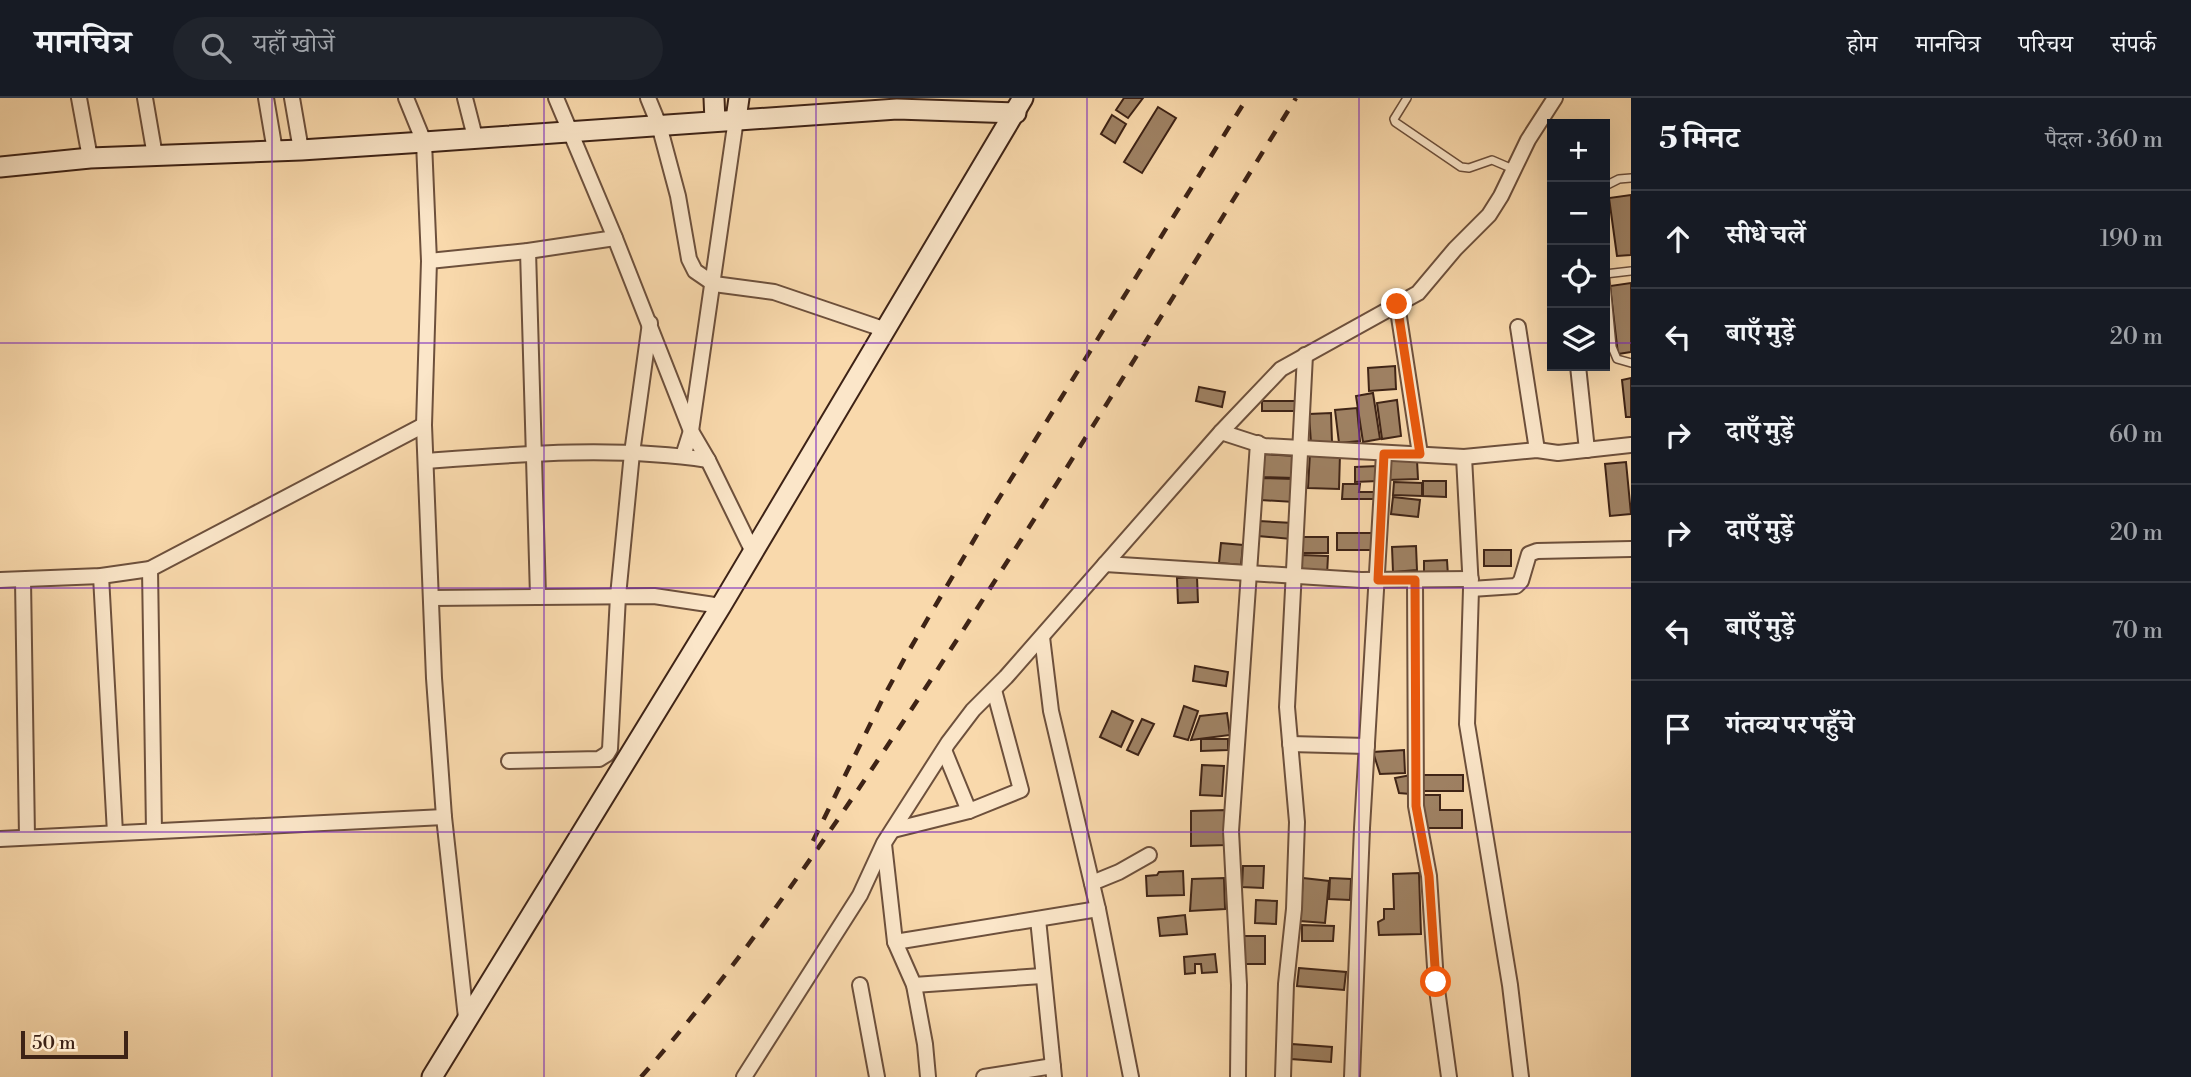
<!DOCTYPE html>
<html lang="hi">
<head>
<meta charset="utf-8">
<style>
	body { margin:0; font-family:"Libre Bodoni","Noto Serif Devanagari",serif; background:#20242c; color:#f1f3f6 }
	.controls { position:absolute; right:21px; top:21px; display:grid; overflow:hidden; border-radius:0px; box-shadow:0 7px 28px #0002 }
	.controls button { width:63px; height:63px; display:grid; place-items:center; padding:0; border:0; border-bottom:2px solid #363941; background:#171b24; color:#f1f3f6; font:35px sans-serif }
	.scale { position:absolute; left:21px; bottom:18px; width:107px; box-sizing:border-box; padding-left:7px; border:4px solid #3e2316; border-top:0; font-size:19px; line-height:24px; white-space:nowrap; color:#3e2316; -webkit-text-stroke:5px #fbe6c9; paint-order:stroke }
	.stop { position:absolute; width:21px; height:21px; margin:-16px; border:5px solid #ea580c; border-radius:50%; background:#fff }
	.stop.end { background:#ea580c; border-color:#fff; box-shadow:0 2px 7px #0008 }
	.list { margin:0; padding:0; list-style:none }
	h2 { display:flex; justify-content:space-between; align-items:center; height:91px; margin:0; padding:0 28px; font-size:30px }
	h2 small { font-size:23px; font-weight:400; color:#9ea1a6 }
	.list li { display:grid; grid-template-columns:46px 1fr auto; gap:21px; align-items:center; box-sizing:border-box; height:98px; padding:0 28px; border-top:2px solid #363941 }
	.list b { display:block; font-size:26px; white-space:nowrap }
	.list em { font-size:23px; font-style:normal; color:#9ea1a6 }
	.icon { flex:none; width:38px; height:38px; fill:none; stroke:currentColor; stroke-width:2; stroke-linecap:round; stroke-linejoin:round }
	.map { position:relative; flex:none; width:1631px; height:979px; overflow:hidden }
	header { display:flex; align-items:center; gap:42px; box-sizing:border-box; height:98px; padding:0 35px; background:#171b24; border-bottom:2px solid #363941 }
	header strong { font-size:33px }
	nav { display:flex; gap:38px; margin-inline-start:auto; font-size:24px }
	.search { width:490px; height:63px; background:#20242c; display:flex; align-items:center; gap:18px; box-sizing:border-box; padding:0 24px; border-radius:38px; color:#9ea1a6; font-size:26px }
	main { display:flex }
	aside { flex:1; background:#171b24 }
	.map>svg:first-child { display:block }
</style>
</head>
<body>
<header>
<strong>मानचित्र</strong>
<div class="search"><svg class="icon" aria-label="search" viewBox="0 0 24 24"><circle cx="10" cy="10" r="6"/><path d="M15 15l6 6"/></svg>यहाँ खोजें</div>
<nav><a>होम</a><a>मानचित्र</a><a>परिचय</a><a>संपर्क</a></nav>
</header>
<main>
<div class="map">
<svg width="1631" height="979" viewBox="0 0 1631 979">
	<rect width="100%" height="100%" fill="#f9d9ac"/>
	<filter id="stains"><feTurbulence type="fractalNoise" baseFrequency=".00286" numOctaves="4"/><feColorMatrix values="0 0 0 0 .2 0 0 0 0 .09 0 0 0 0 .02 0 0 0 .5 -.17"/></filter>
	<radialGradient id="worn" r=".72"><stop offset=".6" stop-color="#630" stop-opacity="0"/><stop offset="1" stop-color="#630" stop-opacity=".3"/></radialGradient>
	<g fill="#9f8264" stroke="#3e2316" stroke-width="2">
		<polygon points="1124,0 1143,0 1128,20 1116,12"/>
		<polygon points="1158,9 1176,20 1142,75 1124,64"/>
		<polygon points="1112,17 1126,26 1115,45 1101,36"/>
		<polygon points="1631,97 1631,157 1617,158 1609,100"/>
		<polygon points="1631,185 1631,254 1618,256 1610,188"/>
		<polygon points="1395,268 1396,291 1369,293 1368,270"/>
		<polygon points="1631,280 1631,319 1626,319 1622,282"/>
		<polygon points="1199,289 1225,294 1222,309 1196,303"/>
		<polygon points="1373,295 1380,341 1363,344 1356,298"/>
		<polygon points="1397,302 1401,338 1382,341 1377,305"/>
		<rect x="1262" y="303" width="38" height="10"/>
		<polygon points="1357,310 1360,343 1339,345 1335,312"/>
		<polygon points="1331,315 1332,344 1311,345 1309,316"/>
		<polygon points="1310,355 1340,356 1339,391 1308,390"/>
		<polygon points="1263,356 1296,358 1295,380 1262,379"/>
		<polygon points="1417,362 1418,381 1387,382 1387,363"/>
		<polygon points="1626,364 1631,416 1610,418 1605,366"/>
		<polygon points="1378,368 1378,383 1355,384 1355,369"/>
		<polygon points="1262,380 1294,381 1294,404 1261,402"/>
		<polygon points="1423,383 1446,383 1446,399 1423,398"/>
		<polygon points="1394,384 1422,385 1422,398 1393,397"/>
		<polygon points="1343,386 1360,386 1359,394 1376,394 1376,401 1342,401"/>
		<polygon points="1393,399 1420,402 1418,419 1391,416"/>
		<polygon points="1259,423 1293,425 1291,441 1258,438"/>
		<polygon points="1337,435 1373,435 1372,452 1337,452"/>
		<rect x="1299" y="439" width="29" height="16"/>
		<polygon points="1221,445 1243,447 1241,467 1219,465"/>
		<polygon points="1416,448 1417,472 1393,474 1392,449"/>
		<rect x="1484" y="452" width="27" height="16"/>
		<polygon points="1301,457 1328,458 1327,477 1300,475"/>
		<polygon points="1447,462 1448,478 1424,479 1424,463"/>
		<polygon points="1197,479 1198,504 1178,505 1177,480"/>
		<polygon points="1195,568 1228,574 1226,588 1193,583"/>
		<polygon points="1184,608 1198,613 1188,642 1174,638"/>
		<polygon points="1112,613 1133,623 1121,649 1100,639"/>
		<polygon points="1227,615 1230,637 1191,642 1200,618"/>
		<polygon points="1142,621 1154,626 1138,657 1127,652"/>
		<polygon points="1201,641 1228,641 1228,652 1201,653"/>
		<polygon points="1404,652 1405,675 1380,676 1373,654"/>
		<polygon points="1202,667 1224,668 1222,698 1200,697"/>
		<polygon points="1411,677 1410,696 1399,695 1395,680"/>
		<polygon points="1422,677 1463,677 1463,693 1421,693"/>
		<polygon points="1422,697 1440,697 1440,712 1462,712 1462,730 1422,730"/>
		<polygon points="1226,712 1227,747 1191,748 1191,713"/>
		<polygon points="1243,768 1264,768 1263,790 1242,789"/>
		<polygon points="1183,773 1184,797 1147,798 1146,778 1157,777 1159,774"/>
		<polygon points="1419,775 1421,836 1379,837 1378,824 1384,821 1384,811 1394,811 1393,776"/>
		<polygon points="1224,780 1225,811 1190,813 1192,781"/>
		<polygon points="1303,780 1329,783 1325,825 1300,823"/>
		<polygon points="1330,780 1351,781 1350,802 1329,801"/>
		<polygon points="1256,802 1277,803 1276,826 1255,825"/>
		<polygon points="1185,817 1187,836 1160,838 1158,820"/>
		<polygon points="1302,827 1334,828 1333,843 1302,843"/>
		<rect x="1243" y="838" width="22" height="28"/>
		<polygon points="1215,856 1217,874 1202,875 1201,866 1195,866 1195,875 1185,876 1184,859"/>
		<polygon points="1299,870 1346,874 1344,892 1297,888"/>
		<polygon points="1292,946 1332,949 1331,964 1291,961"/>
	</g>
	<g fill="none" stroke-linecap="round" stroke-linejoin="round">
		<defs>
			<g id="lane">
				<polyline points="1407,0 1394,21 1395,24 1461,69 1469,70 1492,62 1513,71"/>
				<polyline points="1605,88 1619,81 1631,80"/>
				<polyline points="1605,175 1612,249 1617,261 1631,265"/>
				<polyline points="1605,176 1631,173"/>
			</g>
			<g id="street">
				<polyline points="79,0 90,60"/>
				<polyline points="145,0 155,58"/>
				<polyline points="266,0 275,53"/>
				<polyline points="292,0 301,52"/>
				<polyline points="406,0 424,44 429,163 424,327 434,580 444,719 466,920"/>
				<polyline points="465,0 475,39"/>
				<polyline points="556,0 615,140 691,333 708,362 753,454"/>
				<polyline points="648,0 659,27 678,98 689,161 695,173 714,186 774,194 886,232"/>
				<polyline points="528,153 538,498"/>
				<polyline points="429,163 528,153 615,140"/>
				<polyline points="1397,206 1420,356"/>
				<polyline points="1518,229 1537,352"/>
				<polyline points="1578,268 1587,352"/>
				<polyline points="1221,334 1281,271 1418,195 1455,151 1489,117 1501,98 1528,42 1555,0"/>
				<polyline points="683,358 691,333 736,21"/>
				<polyline points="1464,359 1471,491 1467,626 1510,887 1521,979"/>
				<path d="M426,363C519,356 615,348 708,362"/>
				<polyline points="1105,466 1361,482 1471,481"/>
				<polyline points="150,471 154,733"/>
				<polyline points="101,478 115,735"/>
				<polyline points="0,482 101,478 150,471 424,327"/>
				<polyline points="23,482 27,739"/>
				<polyline points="1415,482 1416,708 1429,778 1436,884 1449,979"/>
				<polyline points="1471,491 1516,488 1521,483 1529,456 1537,453 1631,451"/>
				<polyline points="432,500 654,498 721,508"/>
				<polyline points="1042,539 1051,613 1098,811 1131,979"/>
				<polyline points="1290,646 1367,648"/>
				<polyline points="944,652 969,713 1021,692 994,592"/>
				<polyline points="509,663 599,661 607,656 610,651 618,498 632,355 650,225"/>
				<polyline points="893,732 969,713"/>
				<polyline points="0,741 444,719"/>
				<polyline points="884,746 895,844 914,887 925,946 928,979"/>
				<polyline points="1092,785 1119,774 1149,757"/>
				<polyline points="1038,821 1054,979"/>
				<polyline points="895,844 1098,811"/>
				<polyline points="860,887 877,979"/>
				<polyline points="914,887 1042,878"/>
				<polyline points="744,979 860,797 884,745 948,645 973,612 1006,579 1221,334 1264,348 1464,359 1537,352 1558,355 1631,347"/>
				<polyline points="984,979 1053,968"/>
				<polyline points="1238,979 1239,887 1231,733 1258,345"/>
				<polyline points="1283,979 1286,886 1294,811 1297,724 1287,609 1305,257"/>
				<polyline points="1352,979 1362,730 1384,356"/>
			</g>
			<g id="secondary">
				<polyline points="714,0 715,23"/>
				<polyline points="736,21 739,0"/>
				<polyline points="0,69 90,60 301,52 424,44 897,11 1016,15"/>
				<polyline points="432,979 721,508 1023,0"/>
			</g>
		</defs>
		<use href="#lane" stroke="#6d503c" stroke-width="10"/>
		<use href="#street" stroke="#6d503c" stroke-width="18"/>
		<use href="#secondary" stroke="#3e2316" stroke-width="23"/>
		<use href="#lane" stroke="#fbe6c9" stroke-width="7"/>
		<use href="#street" stroke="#fbe6c9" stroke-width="14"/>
		<use href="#secondary" stroke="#fbe6c9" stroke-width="19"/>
		<g stroke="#3e2316" stroke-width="4.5" stroke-dasharray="12 12" stroke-linecap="butt">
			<polyline points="813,743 883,600 907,556 988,418 1247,0"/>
			<path d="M641,979C751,854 843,716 934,577C1058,387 1177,193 1296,0"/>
		</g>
	</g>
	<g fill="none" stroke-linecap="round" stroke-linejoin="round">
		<polyline stroke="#ea580c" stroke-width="9" points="1397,206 1420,356 1384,356 1378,482 1415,482 1416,708 1429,778 1436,884"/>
	</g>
	<path fill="none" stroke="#7b2cbf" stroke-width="2" stroke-opacity="0.55" d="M272,0V979M544,0V979M816,0V979M1087,0V979M1359,0V979M0,245H1552M1605,245H1631M0,490H1631M0,734H1631"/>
	<rect width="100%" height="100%" filter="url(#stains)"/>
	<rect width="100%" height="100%" fill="url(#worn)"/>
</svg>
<div class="controls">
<button>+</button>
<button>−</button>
<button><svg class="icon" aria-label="locate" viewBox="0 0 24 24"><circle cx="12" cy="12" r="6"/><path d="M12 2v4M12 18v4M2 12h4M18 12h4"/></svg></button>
<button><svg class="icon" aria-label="layers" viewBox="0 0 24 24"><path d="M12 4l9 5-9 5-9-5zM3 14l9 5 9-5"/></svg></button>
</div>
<div class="scale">50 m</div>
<div class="stop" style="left:1436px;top:884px"></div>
<div class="stop end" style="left:1397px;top:206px"></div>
</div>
<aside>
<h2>5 मिनट<small>पैदल · 360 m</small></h2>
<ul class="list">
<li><svg class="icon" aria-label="ahead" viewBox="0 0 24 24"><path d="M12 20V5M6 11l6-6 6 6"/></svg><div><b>सीधे चलें</b></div><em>190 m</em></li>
<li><svg class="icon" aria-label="left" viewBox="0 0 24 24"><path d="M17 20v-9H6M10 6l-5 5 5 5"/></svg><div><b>बाएँ मुड़ें</b></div><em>20 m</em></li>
<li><svg class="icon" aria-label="right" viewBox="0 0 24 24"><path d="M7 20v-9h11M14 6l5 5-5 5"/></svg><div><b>दाएँ मुड़ें</b></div><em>60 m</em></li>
<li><svg class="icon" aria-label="right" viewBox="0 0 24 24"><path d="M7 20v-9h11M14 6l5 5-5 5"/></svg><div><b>दाएँ मुड़ें</b></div><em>20 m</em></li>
<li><svg class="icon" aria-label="left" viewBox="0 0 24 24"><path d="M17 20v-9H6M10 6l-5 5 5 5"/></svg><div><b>बाएँ मुड़ें</b></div><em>70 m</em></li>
<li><svg class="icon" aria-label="arrive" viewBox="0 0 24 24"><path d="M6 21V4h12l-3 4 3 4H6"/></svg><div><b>गंतव्य पर पहुँचे</b></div></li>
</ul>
</aside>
</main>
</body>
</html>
